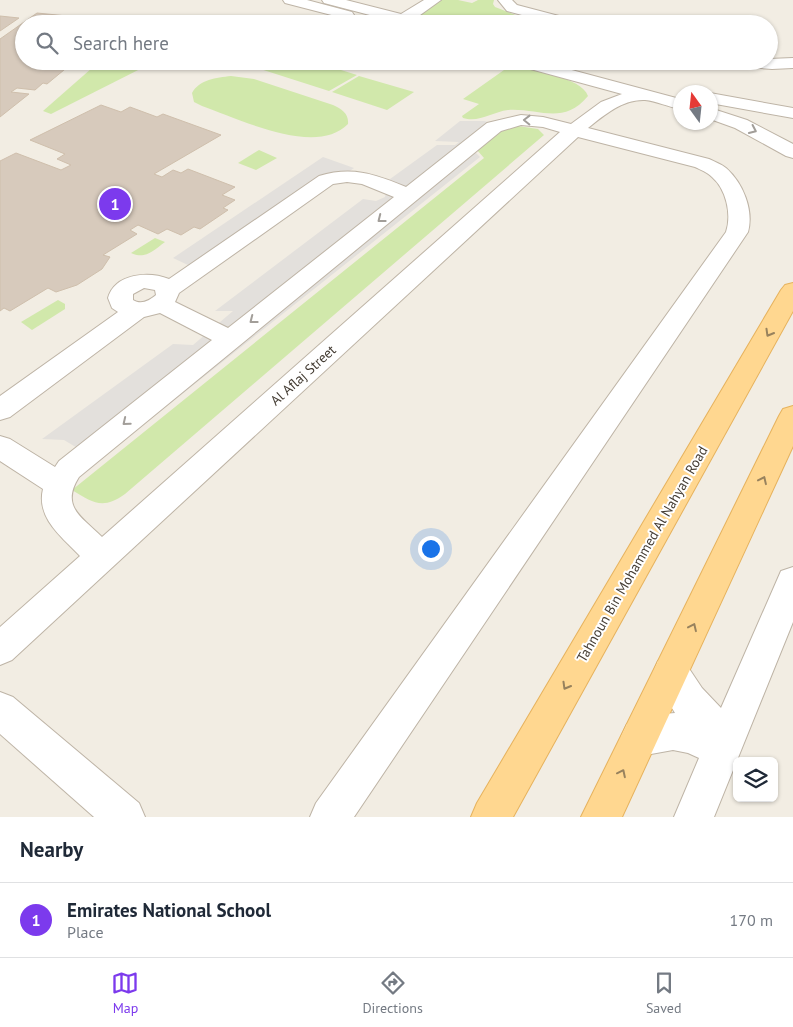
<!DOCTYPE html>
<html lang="en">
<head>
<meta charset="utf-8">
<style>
	body { margin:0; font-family:"PT Sans",sans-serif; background:#f6f6f7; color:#1f2937 }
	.controls { position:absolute; right:15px; bottom:15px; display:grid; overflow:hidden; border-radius:8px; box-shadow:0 1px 4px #0004 }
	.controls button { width:45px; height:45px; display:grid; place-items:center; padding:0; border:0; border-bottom:1px solid #e0e1e3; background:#fff; color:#1f2937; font:25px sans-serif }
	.compass { position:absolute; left:673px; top:85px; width:45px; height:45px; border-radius:50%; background:#fff; box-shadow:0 1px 4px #0004; rotate:345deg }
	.you { position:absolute; left:430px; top:548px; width:18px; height:18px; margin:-12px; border:4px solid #fff; border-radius:50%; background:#1a73e8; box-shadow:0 0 0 8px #1a73e833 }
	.badge { display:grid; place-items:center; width:32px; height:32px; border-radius:50%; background:#7c3aed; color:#fff; font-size:16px; font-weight:700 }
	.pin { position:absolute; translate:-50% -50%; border:2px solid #fff; box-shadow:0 1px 5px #0006 }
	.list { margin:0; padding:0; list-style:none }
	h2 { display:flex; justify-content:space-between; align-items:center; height:65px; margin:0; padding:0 20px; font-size:21px }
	h2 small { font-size:16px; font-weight:400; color:#747a83 }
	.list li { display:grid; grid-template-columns:32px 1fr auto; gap:15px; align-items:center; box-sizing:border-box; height:75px; padding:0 20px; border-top:1px solid #e0e1e3 }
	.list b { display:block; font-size:19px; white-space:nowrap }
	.list p { margin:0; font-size:16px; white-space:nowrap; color:#747a83 }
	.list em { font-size:16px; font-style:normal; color:#747a83 }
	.icon { flex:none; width:28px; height:28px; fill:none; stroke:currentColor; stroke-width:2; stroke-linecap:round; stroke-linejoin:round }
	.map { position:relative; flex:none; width:793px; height:817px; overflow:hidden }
	.search { position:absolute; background:#fff; box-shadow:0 1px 4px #0004; left:15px; right:15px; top:15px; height:55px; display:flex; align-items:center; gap:12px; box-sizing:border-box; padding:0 18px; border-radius:28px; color:#747a83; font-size:19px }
	.sheet { height:140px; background:#fff }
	nav { display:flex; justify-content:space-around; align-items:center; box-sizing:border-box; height:70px; border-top:1px solid #e0e1e3; background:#fff; font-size:14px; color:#747a83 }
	nav a { display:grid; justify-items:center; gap:2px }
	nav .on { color:#7c3aed }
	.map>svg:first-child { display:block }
</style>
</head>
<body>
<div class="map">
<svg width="793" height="817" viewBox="0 0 793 817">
	<rect width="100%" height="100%" fill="#f2ede3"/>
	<g fill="#d1e8ab">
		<polygon points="441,0 458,0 472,3 478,0 494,0 493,4 495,7 518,16 521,19 517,24 435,24 415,18 416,14"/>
		<polygon points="100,61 156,61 51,114 43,111"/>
		<polygon points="235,61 312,61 357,75 329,91"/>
		<path d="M511,65C530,70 582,77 588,96C563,126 539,108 508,110C492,112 479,123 463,118L462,116L479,104L463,99Z"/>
		<path d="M231,76L254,79L333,105C342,109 349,114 348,124C316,157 239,119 202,106L194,102L192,93C200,79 216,78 231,76Z"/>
		<polygon points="359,76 414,92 387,110 332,92"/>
		<path d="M511,125L538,129L544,135L125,494C103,510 93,503 72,490L484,158L477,150L502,129Z"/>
		<polygon points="259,150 277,158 256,170 238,163"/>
		<path d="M155,238L165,242C154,250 145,260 131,253Z"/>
		<polygon points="58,300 65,304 65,309 32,330 21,322"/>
	</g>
	<g fill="#e3e0dc">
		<polygon points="460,121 484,121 500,125 472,149 480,157 89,468 84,452 64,440 42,439 173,344 193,345 233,311 215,311 363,199 376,201 385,197 386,193 379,187 437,145 455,145 459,142 435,141"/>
		<polygon points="323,157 354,168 205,273 173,258"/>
	</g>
	<g fill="#d7cabc" stroke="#cfbfac">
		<polygon points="37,13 77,17 68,24 24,24 24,61 71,61 67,65 70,65 47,84 43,83 35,90 17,88 11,92 29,94 0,117 0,39"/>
		<polygon points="0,16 19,18 0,31"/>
		<polygon points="101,105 121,112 130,107 157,117 163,114 221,135 154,174 162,177 173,170 181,173 188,169 235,187 222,195 235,200 223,208 228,210 200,229 194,227 181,235 167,229 158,234 138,225 130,230 137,234 103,255 110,257 102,269 77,285 56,292 48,288 10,311 4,308 0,311 0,161 16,153 61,170 71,165 57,159 65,154 30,140"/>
	</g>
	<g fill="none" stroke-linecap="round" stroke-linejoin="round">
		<defs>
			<g id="minor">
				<polygon points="283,0 307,0 352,12 354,15 352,18 347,19 285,3"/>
				<polygon points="322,0 346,0 401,14 424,0 441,0 416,18 428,21 430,24 404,24 324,3"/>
				<polygon points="498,0 512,0 517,5 578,21 580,24 555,24 507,11"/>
				<polygon points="793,58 793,68 772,69 735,66 729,64 727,61 769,61 769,59"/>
				<path d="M510,61H538L680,99V109C669,107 656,101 645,100C623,99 604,115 588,128L709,159C715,162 721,164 726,168C743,183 754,210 748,232L354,817H310L316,803L726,232C732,214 726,189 712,177C707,172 701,170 695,167L578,137L12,660L0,665V627L80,556C62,537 36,518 43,489L0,461V436L10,439L55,467L59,461L212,340L160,313L144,317L10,417L0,420V396L118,312L112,308L108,298C115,273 149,271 169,279L319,176C352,166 375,174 406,187L487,123L521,115L543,117L571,124L601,102L622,94L512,64ZM521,125L543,127L560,132L102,537C82,517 60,507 79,477L501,131ZM347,182L362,184L394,197L228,328L175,302L179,293L333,184ZM144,288L155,290L156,295C149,301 141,305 133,300V294Z"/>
				<polygon points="710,93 793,108 793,118 710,103"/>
				<polygon points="710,108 747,120 793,144 793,158 786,156 735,128 710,119"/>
				<polygon points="793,567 793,622 714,817 674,817 699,758 688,753 673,750 640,756 627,750 621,737 627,724 652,715 675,713 664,695 653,673 658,661 671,656 684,661 702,688 721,708 781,571"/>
				<polygon points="0,692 13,697 139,803 145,817 94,817 0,734"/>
			</g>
			<g id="major">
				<polygon points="793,283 793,311 513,817 471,817 477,803 781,290 785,285"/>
				<polygon points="793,406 793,446 622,817 581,817 779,416 783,409"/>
			</g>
		</defs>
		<use href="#minor" stroke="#beb4a6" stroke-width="2"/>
		<use href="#major" stroke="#e6b25d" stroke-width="2"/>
		<use href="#minor" fill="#fff" fill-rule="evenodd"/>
		<use href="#major" fill="#ffd790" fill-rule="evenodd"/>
	</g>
	<defs><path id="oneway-chevron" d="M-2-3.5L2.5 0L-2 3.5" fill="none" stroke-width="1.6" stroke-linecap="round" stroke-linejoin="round" transform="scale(1.25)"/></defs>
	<g stroke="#a29e99">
		<use href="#oneway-chevron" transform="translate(527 120) rotate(-179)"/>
		<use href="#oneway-chevron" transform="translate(753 130) rotate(25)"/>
		<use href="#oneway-chevron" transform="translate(381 219) rotate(142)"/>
		<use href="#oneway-chevron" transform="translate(253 320) rotate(142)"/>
		<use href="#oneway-chevron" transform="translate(126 422) rotate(141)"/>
	</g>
	<g stroke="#98825d">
		<use href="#oneway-chevron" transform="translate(769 333) rotate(120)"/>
		<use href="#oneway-chevron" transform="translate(763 480) rotate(-65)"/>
		<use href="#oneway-chevron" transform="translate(693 627) rotate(-65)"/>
		<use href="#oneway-chevron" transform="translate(566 686) rotate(120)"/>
		<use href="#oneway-chevron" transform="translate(622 773) rotate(-64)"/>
	</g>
	<g text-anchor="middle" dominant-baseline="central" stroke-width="4" stroke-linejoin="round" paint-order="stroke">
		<g font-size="14" fill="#443c33" stroke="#fff">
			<text transform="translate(303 375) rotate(-42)">Al Aflaj Street</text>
			<text transform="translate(642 554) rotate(-60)">Tahnoun Bin Mohammed Al Nahyan Road</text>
		</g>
	</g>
</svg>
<div class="controls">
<button><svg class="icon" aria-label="layers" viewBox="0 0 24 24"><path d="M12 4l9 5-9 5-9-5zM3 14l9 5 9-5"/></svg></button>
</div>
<svg class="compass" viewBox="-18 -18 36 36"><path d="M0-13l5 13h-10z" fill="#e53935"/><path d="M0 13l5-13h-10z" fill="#747a83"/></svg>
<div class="you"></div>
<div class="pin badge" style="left:115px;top:204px">1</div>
<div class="search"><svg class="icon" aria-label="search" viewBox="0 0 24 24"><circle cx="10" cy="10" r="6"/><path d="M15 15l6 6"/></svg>Search here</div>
</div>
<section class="sheet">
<h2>Nearby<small></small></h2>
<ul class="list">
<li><span class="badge">1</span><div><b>Emirates National School</b><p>Place</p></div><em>170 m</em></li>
</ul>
</section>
<nav>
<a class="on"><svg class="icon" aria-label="map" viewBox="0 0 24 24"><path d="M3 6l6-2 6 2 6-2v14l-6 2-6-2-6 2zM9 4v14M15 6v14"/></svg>Map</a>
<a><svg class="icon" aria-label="directions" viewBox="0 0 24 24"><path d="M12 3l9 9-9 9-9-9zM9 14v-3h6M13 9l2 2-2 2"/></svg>Directions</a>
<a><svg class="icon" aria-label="saved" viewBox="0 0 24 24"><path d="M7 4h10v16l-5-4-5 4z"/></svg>Saved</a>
</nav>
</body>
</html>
